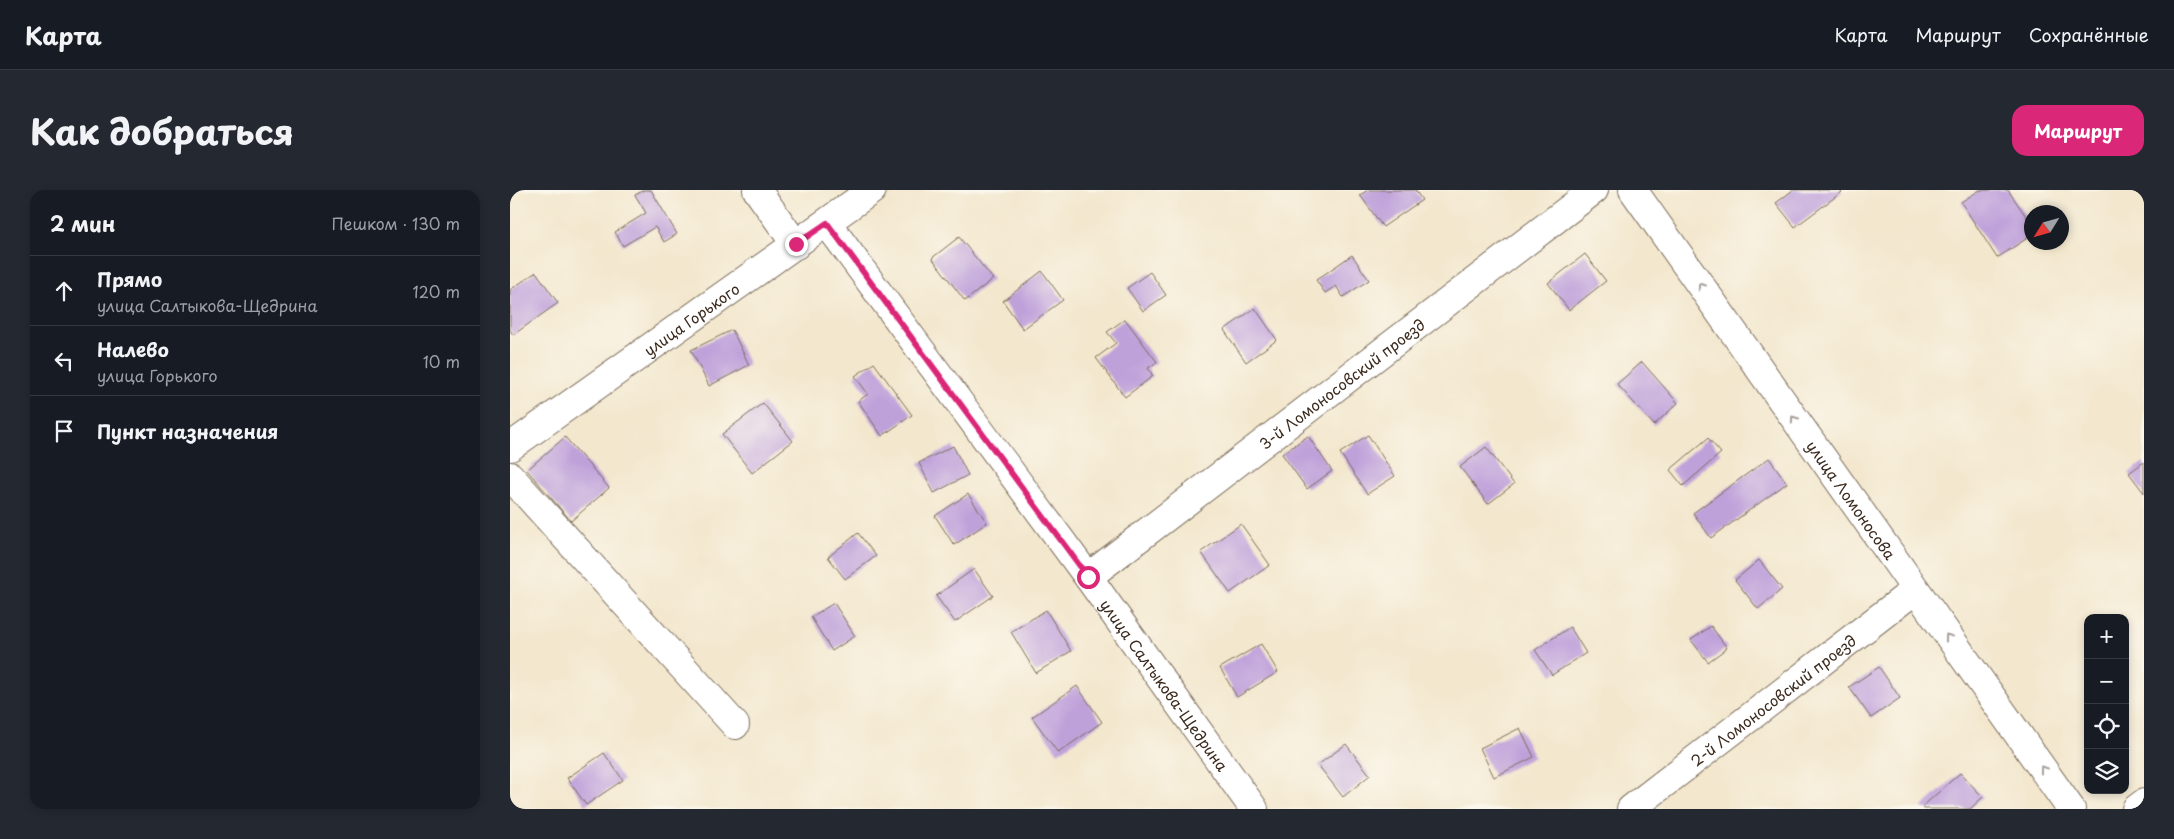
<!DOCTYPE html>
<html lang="ru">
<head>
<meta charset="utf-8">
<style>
	body { margin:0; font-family:"Playpen Sans",sans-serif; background:#242831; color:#f1f3f6 }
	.controls { position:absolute; right:15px; bottom:15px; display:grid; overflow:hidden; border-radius:10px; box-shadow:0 2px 8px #0003 }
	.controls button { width:45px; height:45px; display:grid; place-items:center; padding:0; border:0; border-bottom:1px solid #363941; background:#171b24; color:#f1f3f6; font:25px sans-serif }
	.compass { position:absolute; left:1514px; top:15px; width:45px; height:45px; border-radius:50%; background:#171b24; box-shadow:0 2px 8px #0003; rotate:233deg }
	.stop { position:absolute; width:15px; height:15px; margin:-11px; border:4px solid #db2777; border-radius:50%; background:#fff }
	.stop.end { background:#db2777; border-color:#fff; box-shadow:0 1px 5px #0008 }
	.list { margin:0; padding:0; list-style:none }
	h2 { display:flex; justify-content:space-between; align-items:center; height:65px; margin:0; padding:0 20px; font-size:21px }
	h2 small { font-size:16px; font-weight:400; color:#9ea1a6 }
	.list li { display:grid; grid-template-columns:32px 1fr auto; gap:15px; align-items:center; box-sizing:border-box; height:70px; padding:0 20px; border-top:1px solid #363941 }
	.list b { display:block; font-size:19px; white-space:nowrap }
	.list p { margin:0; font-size:16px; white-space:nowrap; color:#9ea1a6 }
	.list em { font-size:16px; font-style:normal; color:#9ea1a6 }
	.icon { flex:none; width:28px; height:28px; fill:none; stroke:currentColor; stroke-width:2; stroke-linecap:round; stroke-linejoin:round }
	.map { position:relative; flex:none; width:1634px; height:619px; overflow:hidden; border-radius:15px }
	header { display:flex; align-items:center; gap:30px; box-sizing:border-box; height:70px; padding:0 25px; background:#171b24; border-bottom:1px solid #363941 }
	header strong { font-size:24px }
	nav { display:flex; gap:28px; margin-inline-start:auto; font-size:18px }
	.intro { display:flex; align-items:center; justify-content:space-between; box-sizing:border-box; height:120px; padding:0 30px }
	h1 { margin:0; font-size:35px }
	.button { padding:12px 22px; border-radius:15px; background:#db2777; color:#fff; font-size:18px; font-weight:700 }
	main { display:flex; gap:30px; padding:0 30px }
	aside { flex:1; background:#171b24; border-radius:15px; box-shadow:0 2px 8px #0003 }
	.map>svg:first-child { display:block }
</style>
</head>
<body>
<header>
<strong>Карта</strong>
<nav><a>Карта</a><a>Маршрут</a><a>Сохранённые</a></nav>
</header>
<div class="intro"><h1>Как добраться</h1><a class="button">Маршрут</a></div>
<main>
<aside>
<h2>2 мин<small>Пешком · 130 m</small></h2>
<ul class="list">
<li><svg class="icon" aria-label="ahead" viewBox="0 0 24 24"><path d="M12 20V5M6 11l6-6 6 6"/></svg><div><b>Прямо</b><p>улица Салтыкова-Щедрина</p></div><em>120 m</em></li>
<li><svg class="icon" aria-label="left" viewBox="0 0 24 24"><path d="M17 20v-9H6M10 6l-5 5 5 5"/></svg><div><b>Налево</b><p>улица Горького</p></div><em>10 m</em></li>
<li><svg class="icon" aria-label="arrive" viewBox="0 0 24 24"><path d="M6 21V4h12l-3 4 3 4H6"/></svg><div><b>Пункт назначения</b></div></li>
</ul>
</aside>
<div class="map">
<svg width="1634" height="619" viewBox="0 0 1634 619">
	<rect width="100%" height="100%" fill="#fbf7ec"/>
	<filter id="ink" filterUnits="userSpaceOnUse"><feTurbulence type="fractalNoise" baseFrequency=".02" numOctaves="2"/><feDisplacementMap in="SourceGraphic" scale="10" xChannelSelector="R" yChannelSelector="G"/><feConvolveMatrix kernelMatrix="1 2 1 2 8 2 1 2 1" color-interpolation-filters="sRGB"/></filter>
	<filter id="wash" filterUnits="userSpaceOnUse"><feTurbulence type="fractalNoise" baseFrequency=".0096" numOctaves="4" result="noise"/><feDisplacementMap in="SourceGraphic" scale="20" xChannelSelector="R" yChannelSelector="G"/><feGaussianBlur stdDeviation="1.12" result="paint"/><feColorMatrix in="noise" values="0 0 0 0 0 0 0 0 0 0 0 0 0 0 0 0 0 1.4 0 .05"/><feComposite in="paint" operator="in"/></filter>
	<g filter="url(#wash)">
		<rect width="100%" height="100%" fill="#f3e7cd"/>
		<g id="blocks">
			<g fill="#bfa1da">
				<polygon points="134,0 141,0 167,44 154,52 145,37 113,56 105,42 136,23 125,5"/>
				<polygon points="858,0 905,0 912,10 873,37 850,5"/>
				<polygon points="1283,0 1330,0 1332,2 1285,37 1266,13"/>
				<polygon points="1470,0 1498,0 1522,35 1522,45 1487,68 1451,12"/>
				<polygon points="449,47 483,89 455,111 422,68"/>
				<polygon points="1075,64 1096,91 1059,120 1038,93"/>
				<polygon points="842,65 859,90 833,107 826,96 815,103 806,90"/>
				<polygon points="532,81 553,110 513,139 493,111"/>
				<polygon points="26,82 48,113 3,145 0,140 0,100"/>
				<polygon points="640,82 656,105 633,121 617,98"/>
				<polygon points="745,118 767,150 736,172 714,140"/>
				<polygon points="615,129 647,172 638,178 643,186 615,207 586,168 606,153 597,142"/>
				<polygon points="222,140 239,175 199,196 181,160"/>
				<polygon points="1132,172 1168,213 1144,235 1107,194"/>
				<polygon points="364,173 402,225 372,246 348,211 358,204 345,186"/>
				<polygon points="253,213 283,251 242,283 212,244"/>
				<polygon points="858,245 885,286 857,304 830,263"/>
				<polygon points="798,246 822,281 797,299 772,264"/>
				<polygon points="55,247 99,298 61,331 17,280"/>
				<polygon points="1198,248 1211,263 1173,296 1160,280"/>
				<polygon points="443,256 458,285 424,303 409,273"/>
				<polygon points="976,257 1004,294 978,314 950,277"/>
				<polygon points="1259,268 1277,293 1201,348 1183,323"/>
				<polygon points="1634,272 1634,303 1619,283"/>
				<polygon points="458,304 477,333 444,355 425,326"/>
				<polygon points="731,334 760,375 720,403 691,362"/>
				<polygon points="348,343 366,366 335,389 318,367"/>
				<polygon points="1249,370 1272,399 1248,419 1225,390"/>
				<polygon points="464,379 483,406 445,432 426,406"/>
				<polygon points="324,413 345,446 322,461 301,427"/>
				<polygon points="536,420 561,461 526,483 501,442"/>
				<polygon points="1201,436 1217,458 1198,472 1181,450"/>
				<polygon points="1060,437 1076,463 1042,485 1025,460"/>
				<polygon points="751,454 768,482 727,507 710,478"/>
				<polygon points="1369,477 1390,508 1361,528 1339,497"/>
				<polygon points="567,496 592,532 548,563 522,527"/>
				<polygon points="1010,538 1024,567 984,587 970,558"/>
				<polygon points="836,554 860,585 833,607 808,575"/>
				<polygon points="94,563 113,590 76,615 57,588"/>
				<polygon points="1450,583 1473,607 1460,619 1414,619 1412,617"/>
			</g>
		</g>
	</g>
	<g filter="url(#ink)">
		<use href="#blocks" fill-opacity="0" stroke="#7b6c5b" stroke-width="1"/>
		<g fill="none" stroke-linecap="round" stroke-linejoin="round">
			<defs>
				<g id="minor">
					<polyline points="247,0 286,55"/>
					<path id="s1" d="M1123,0L1561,619"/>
					<path id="s2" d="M317,33L578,387L744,619"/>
					<path id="s3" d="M0,257L362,0"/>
					<polyline points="0,286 225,535"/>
					<path id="s4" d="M578,387L1084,0"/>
					<path id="s5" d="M1121,619L1405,400"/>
					<polyline points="1626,619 1634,613"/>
				</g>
			</defs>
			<use href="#minor" stroke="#7b6c5b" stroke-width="30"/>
			<use href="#minor" stroke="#fff" stroke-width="28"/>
		</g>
		<defs><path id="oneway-chevron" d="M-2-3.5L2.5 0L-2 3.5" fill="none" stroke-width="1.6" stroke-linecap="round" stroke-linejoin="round" transform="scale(1.25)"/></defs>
		<g stroke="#a79f9a">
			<use href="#oneway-chevron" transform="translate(1191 96) rotate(-125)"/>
			<use href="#oneway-chevron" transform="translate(1284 229) rotate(-125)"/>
			<use href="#oneway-chevron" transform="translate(1438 447) rotate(-126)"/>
			<use href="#oneway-chevron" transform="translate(1533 579) rotate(-126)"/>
		</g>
	</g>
	<g fill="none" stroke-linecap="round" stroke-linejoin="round" filter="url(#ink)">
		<polyline stroke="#db2777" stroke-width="6" points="286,54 317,33 578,387"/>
	</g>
	<g text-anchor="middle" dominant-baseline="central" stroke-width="4" stroke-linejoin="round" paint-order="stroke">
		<g font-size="15" fill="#3b2a1e" stroke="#fbf7ec">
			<text stroke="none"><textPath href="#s3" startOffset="222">улица Горького</textPath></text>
			<text stroke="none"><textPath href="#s4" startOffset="319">3-й Ломоносовский проезд</textPath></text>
			<text stroke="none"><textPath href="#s1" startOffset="379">улица Ломоносова</textPath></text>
			<text stroke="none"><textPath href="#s2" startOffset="572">улица Салтыкова-Щедрина</textPath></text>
			<text stroke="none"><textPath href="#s5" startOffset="179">2-й Ломоносовский проезд</textPath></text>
		</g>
	</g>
</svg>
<div class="controls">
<button>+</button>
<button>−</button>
<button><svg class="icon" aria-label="locate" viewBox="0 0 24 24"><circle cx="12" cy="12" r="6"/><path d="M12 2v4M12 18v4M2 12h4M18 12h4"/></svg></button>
<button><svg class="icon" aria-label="layers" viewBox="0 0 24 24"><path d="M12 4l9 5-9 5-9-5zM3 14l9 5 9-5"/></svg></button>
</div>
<svg class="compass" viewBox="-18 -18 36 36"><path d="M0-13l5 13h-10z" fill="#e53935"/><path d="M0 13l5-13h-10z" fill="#9ea1a6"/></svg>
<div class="stop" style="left:578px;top:387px"></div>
<div class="stop end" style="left:286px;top:54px"></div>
</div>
</main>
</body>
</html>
